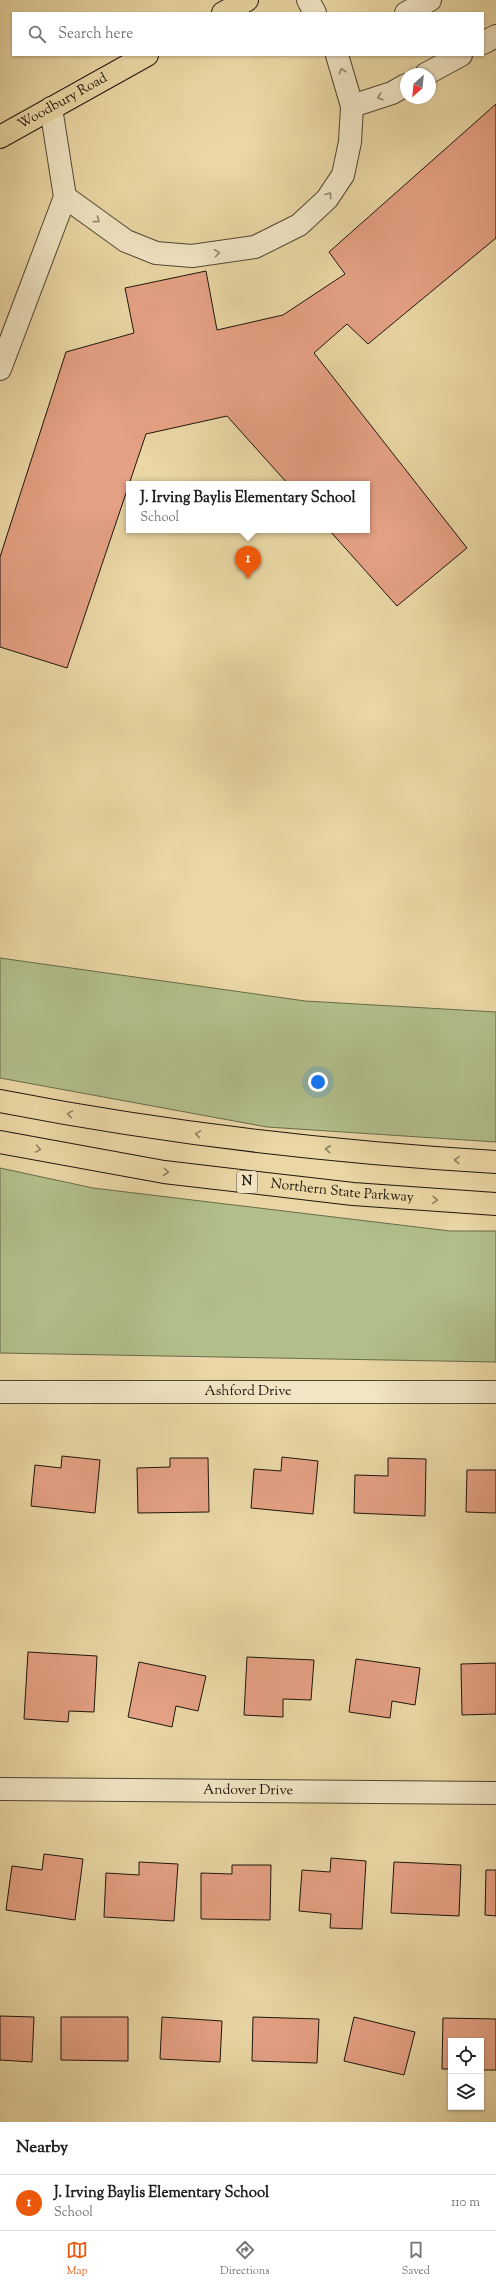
<!DOCTYPE html>
<html lang="en">
<head>
<meta charset="utf-8">
<style>
	body { margin:0; font-family:"Sorts Mill Goudy",serif; background:#f2f2f2; color:#202124 }
	.controls { position:absolute; right:12px; bottom:12px; display:grid; overflow:hidden; border-radius:0px; box-shadow:0 1px 3px #0004 }
	.controls button { width:36px; height:36px; display:grid; place-items:center; padding:0; border:0; border-bottom:1px solid #e0e0e0; background:#fff; color:#202124; font:20px sans-serif }
	.compass { position:absolute; left:400px; top:68px; width:36px; height:36px; border-radius:50%; background:#fff; box-shadow:0 1px 3px #0004; rotate:207deg }
	.you { position:absolute; left:318px; top:1082px; width:14px; height:14px; margin:-10px; border:3px solid #fff; border-radius:50%; background:#1a73e8; box-shadow:0 0 0 6px #1a73e833 }
	.badge { display:grid; place-items:center; width:26px; height:26px; border-radius:50%; background:#ea580c; color:#fff; font-size:13px; font-weight:700 }
	.pin { position:absolute; translate:-50% -33px; filter:drop-shadow(0 1px 2px #0008) }
	.pin::after { content:''; position:absolute; top:21px; width:14px; height:12px; background:inherit; clip-path:polygon(0 0,100% 0,50% 100%) }
	.popup { position:absolute; left:126px; top:481px; width:244px; height:52px; box-sizing:border-box; display:grid; place-content:center; border-radius:0px; background:#fff; filter:drop-shadow(0 1px 3px #0005); font-size:13px; white-space:nowrap; color:#757577 }
	.popup b { font-size:15px; color:#202124 }
	.popup::after { content:''; position:absolute; left:50%; top:100%; margin-left:-8px; border:8px solid transparent; border-top-color:#fff }
	.list { margin:0; padding:0; list-style:none }
	h2 { display:flex; justify-content:space-between; align-items:center; height:52px; margin:0; padding:0 16px; font-size:17px }
	h2 small { font-size:13px; font-weight:400; color:#757577 }
	.list li { display:grid; grid-template-columns:26px 1fr auto; gap:12px; align-items:center; box-sizing:border-box; height:56px; padding:0 16px; border-top:1px solid #e0e0e0 }
	.list b { display:block; font-size:15px; white-space:nowrap }
	.list p { margin:0; font-size:13px; white-space:nowrap; color:#757577 }
	.list em { font-size:13px; font-style:normal; color:#757577 }
	.icon { flex:none; width:22px; height:22px; fill:none; stroke:currentColor; stroke-width:2; stroke-linecap:round; stroke-linejoin:round }
	.map { position:relative; flex:none; width:496px; height:2122px; overflow:hidden }
	.search { position:absolute; background:#fff; box-shadow:0 1px 3px #0004; left:12px; right:12px; top:12px; height:44px; display:flex; align-items:center; gap:10px; box-sizing:border-box; padding:0 14px; border-radius:0px; color:#757577; font-size:15px }
	.sheet { height:108px; background:#fff }
	nav { display:flex; justify-content:space-around; align-items:center; box-sizing:border-box; height:56px; border-top:1px solid #e0e0e0; background:#fff; font-size:11px; color:#757577 }
	nav a { display:grid; justify-items:center; gap:2px }
	nav .on { color:#ea580c }
	.map>svg:first-child { display:block }
</style>
</head>
<body>
<div class="map">
<svg width="496" height="2122" viewBox="0 0 496 2122">
	<rect width="100%" height="100%" fill="#ead7a5"/>
	<filter id="stains"><feTurbulence type="fractalNoise" baseFrequency=".005" numOctaves="4"/><feColorMatrix values="0 0 0 0 .2 0 0 0 0 .09 0 0 0 0 .02 0 0 0 .5 -.17"/></filter>
	<radialGradient id="worn" r=".72"><stop offset=".6" stop-color="#630" stop-opacity="0"/><stop offset="1" stop-color="#630" stop-opacity=".3"/></radialGradient>
	<g fill="#b2bf8a" stroke="#686a4b">
		<polygon points="0,958 305,1001 496,1012 496,1142 267,1127 0,1078"/>
		<polygon points="0,1168 93,1188 450,1231 496,1231 496,1362 0,1353"/>
	</g>
	<g fill="#e5a184" stroke="#1d150c">
		<polygon points="496,104 496,238 368,344 347,324 314,353 467,548 397,606 329,530 367,530 367,484 288,484 227,416 146,434 67,668 0,647 0,557 66,352 134,333 125,288 206,271 217,330 283,315 345,274 329,252"/>
		<polygon points="62,1456 100,1460 95,1513 31,1506 35,1465 61,1468"/>
		<polygon points="282,1457 318,1461 313,1514 251,1508 254,1469 281,1471"/>
		<polygon points="170,1458 208,1458 209,1512 138,1513 137,1468 170,1467"/>
		<polygon points="388,1458 426,1459 425,1516 354,1513 355,1475 388,1476"/>
		<polygon points="467,1470 496,1470 496,1513 466,1512"/>
		<polygon points="28,1652 97,1656 94,1712 69,1711 68,1722 24,1719"/>
		<polygon points="247,1657 314,1660 311,1700 283,1699 283,1717 244,1715"/>
		<polygon points="356,1659 420,1668 415,1705 392,1701 390,1718 349,1712"/>
		<polygon points="139,1662 206,1676 198,1711 176,1706 172,1727 128,1717"/>
		<polygon points="496,1663 496,1714 462,1715 461,1664"/>
		<polygon points="44,1854 83,1859 75,1920 6,1910 12,1866 42,1870"/>
		<polygon points="331,1858 366,1861 362,1929 330,1928 331,1914 299,1911 302,1870 330,1872"/>
		<polygon points="139,1862 178,1864 174,1921 104,1917 106,1873 139,1875"/>
		<polygon points="394,1862 461,1865 459,1916 391,1913"/>
		<polygon points="232,1865 271,1865 270,1920 201,1919 201,1873 232,1874"/>
		<polygon points="486,1870 496,1870 496,1916 485,1915"/>
		<polygon points="0,2016 34,2017 32,2062 0,2060"/>
		<polygon points="61,2017 128,2017 128,2061 61,2060"/>
		<polygon points="162,2017 222,2021 220,2062 160,2059"/>
		<polygon points="253,2017 319,2019 317,2063 252,2061"/>
		<polygon points="354,2017 415,2032 404,2075 344,2061"/>
		<polygon points="443,2018 496,2019 496,2070 481,2070 481,2041 451,2041 451,2069 442,2069"/>
	</g>
	<g fill="none" stroke-linecap="round" stroke-linejoin="round">
		<defs>
			<g id="minor">
				<polyline points="308,0 315,13"/>
				<polyline points="406,13 430,0"/>
				<polyline points="483,43 496,36"/>
				<polyline points="426,74 461,55"/>
				<polyline points="352,106 392,93 406,85"/>
				<polyline points="65,197 126,241 156,253 192,256 255,247 299,225 327,199 343,175 350,142 352,106 337,55"/>
				<polyline points="0,369 65,197 51,108"/>
				<path id="s1" d="M0,1392H496"/>
				<path id="s2" d="M0,1789L496,1793"/>
			</g>
			<g id="major">
				<polyline points="223,13 247,0"/>
				<path id="s3" d="M0,137L147,55"/>
			</g>
			<g id="highway">
				<path d="M0,1101C164,1133 329,1152 496,1162"/>
				<path id="s4" d="M0,1142L164,1172L353,1194L496,1204"/>
			</g>
		</defs>
		<use href="#minor" stroke="#504632" stroke-width="24"/>
		<use href="#major" stroke="#1d150c" stroke-width="24"/>
		<use href="#highway" stroke="#1d150c" stroke-width="24"/>
		<use href="#minor" stroke="#f1e5c4" stroke-width="22"/>
		<use href="#major" stroke="#ead7a5" stroke-width="22"/>
		<use href="#highway" stroke="#ead7a5" stroke-width="22"/>
	</g>
	<defs><path id="oneway-chevron" d="M-2-3.5L2.5 0L-2 3.5" fill="none" stroke-width="1.6" stroke-linecap="round" stroke-linejoin="round"/></defs>
	<g stroke="#928771">
		<use href="#oneway-chevron" transform="translate(342 71) rotate(-107)"/>
		<use href="#oneway-chevron" transform="translate(380 97) rotate(162)"/>
		<use href="#oneway-chevron" transform="translate(329 195) rotate(-54)"/>
		<use href="#oneway-chevron" transform="translate(97 220) rotate(36)"/>
		<use href="#oneway-chevron" transform="translate(217 253) rotate(-8)"/>
	</g>
	<g stroke="#8e8060">
		<use href="#oneway-chevron" transform="translate(70 1114) rotate(-171)"/>
		<use href="#oneway-chevron" transform="translate(198 1134) rotate(-171)"/>
		<use href="#oneway-chevron" transform="translate(38 1149) rotate(10)"/>
		<use href="#oneway-chevron" transform="translate(328 1149) rotate(-174)"/>
		<use href="#oneway-chevron" transform="translate(457 1160) rotate(-177)"/>
		<use href="#oneway-chevron" transform="translate(166 1172) rotate(8)"/>
		<use href="#oneway-chevron" transform="translate(435 1200) rotate(4)"/>
	</g>
	<g text-anchor="middle" dominant-baseline="central" stroke-width="3" stroke-linejoin="round" paint-order="stroke">
		<rect fill="#f1e5c4" stroke="#5d5343" stroke-width="1" x="237" y="1171" width="20" height="22" rx="3"/>
		<g font-size="13" font-weight="bold" fill="#1d150c">
			<text x="247" y="1182">N</text>
		</g>
		<g font-size="14" fill="#1d150c" stroke="#f1e5c4">
			<text stroke="none"><textPath href="#s3" startOffset="72">Woodbury Road</textPath></text>
			<text stroke="none"><textPath href="#s4" startOffset="346">Northern State Parkway</textPath></text>
			<text stroke="none"><textPath href="#s1" startOffset="248">Ashford Drive</textPath></text>
			<text stroke="none"><textPath href="#s2" startOffset="248">Andover Drive</textPath></text>
		</g>
	</g>
	<rect width="100%" height="100%" filter="url(#stains)"/>
	<rect width="100%" height="100%" fill="url(#worn)"/>
</svg>
<div class="controls">
<button><svg class="icon" aria-label="locate" viewBox="0 0 24 24"><circle cx="12" cy="12" r="6"/><path d="M12 2v4M12 18v4M2 12h4M18 12h4"/></svg></button>
<button><svg class="icon" aria-label="layers" viewBox="0 0 24 24"><path d="M12 4l9 5-9 5-9-5zM3 14l9 5 9-5"/></svg></button>
</div>
<svg class="compass" viewBox="-18 -18 36 36"><path d="M0-13l5 13h-10z" fill="#e53935"/><path d="M0 13l5-13h-10z" fill="#757577"/></svg>
<div class="you"></div>
<div class="pin badge" style="left:248px;top:579px">1</div>
<div class="popup"><b>J. Irving Baylis Elementary School</b>School</div>
<div class="search"><svg class="icon" aria-label="search" viewBox="0 0 24 24"><circle cx="10" cy="10" r="6"/><path d="M15 15l6 6"/></svg>Search here</div>
</div>
<section class="sheet">
<h2>Nearby<small></small></h2>
<ul class="list">
<li><span class="badge">1</span><div><b>J. Irving Baylis Elementary School</b><p>School</p></div><em>110 m</em></li>
</ul>
</section>
<nav>
<a class="on"><svg class="icon" aria-label="map" viewBox="0 0 24 24"><path d="M3 6l6-2 6 2 6-2v14l-6 2-6-2-6 2zM9 4v14M15 6v14"/></svg>Map</a>
<a><svg class="icon" aria-label="directions" viewBox="0 0 24 24"><path d="M12 3l9 9-9 9-9-9zM9 14v-3h6M13 9l2 2-2 2"/></svg>Directions</a>
<a><svg class="icon" aria-label="saved" viewBox="0 0 24 24"><path d="M7 4h10v16l-5-4-5 4z"/></svg>Saved</a>
</nav>
</body>
</html>
